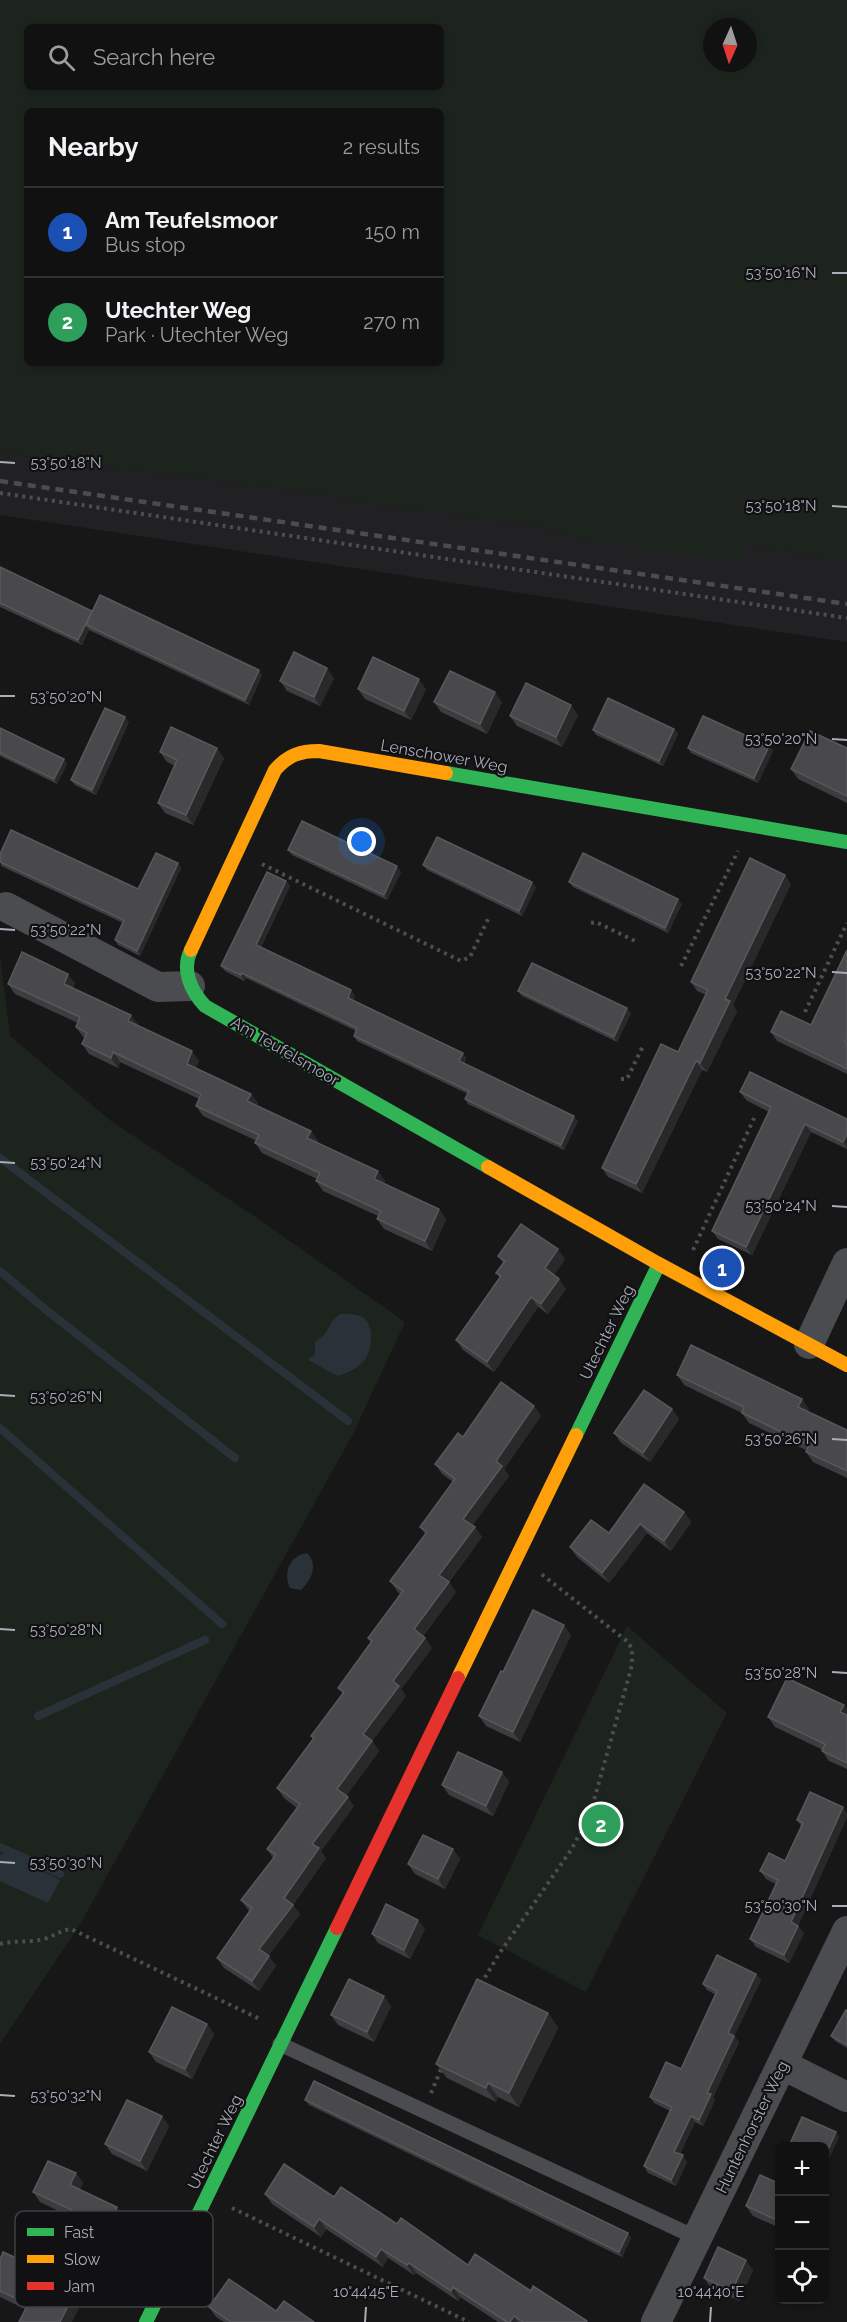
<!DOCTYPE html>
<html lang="en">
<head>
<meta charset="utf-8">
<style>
	body { margin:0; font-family:Raleway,sans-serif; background:#1a1a1a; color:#f1f3f6 }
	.controls { position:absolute; right:18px; bottom:18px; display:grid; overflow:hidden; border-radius:9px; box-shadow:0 3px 9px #0003 }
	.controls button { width:54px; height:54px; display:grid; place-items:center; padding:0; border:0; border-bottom:2px solid #303131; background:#111; color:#f1f3f6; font:30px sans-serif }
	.compass { position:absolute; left:703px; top:18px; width:54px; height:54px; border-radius:50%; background:#111; box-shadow:0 3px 9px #0003; rotate:183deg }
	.you { position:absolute; left:362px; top:842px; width:21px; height:21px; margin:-15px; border:4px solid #fff; border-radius:50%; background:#1a73e8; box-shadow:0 0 0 9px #1a73e833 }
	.badge { display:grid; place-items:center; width:39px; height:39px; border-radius:50%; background:#b45309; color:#fff; font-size:20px; font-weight:700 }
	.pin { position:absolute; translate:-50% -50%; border:3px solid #fff; box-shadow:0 2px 6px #0006 }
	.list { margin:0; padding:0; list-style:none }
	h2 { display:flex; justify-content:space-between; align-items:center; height:78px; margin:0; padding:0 24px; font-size:26px }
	h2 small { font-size:20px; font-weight:400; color:#9c9d9f }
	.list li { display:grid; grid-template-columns:39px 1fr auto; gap:18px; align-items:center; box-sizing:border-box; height:90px; padding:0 24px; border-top:2px solid #303131 }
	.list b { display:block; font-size:22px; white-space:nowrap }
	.list p { margin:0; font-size:20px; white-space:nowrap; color:#9c9d9f }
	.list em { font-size:20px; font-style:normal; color:#9c9d9f }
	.icon { flex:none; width:33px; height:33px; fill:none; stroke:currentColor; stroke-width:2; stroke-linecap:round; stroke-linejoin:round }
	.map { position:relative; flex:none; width:847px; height:2322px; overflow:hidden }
	.search { position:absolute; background:#111; box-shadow:0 3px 9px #0003; left:24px; top:24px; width:420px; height:66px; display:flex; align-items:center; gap:15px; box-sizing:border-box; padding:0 21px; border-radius:9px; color:#9c9d9f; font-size:22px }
	.panel { position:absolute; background:#111; box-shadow:0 3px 9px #0003; left:24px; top:108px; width:420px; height:258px; border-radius:9px }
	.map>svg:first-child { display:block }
</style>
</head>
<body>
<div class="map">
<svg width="847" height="2322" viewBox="0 0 847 2322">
	<rect width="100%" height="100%" fill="#171717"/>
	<polygon fill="#212123" points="0,453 302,491 371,504 533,525 582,540 735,561 749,547 760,546 847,562 847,642 0,515"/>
	<g fill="#1d241e" fill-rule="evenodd">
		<path d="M0,0H847V562L760,546L749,547L736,562L582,540L533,525L371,504L302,491L0,453ZM27,27H441V87H27ZM712,27H748V63H712ZM27,111H441V363H27Z"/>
		<polygon points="0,954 10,1036 111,1121 257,1218 405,1322 353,1434 79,1926 0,2044"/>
		<polygon points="627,1626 727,1713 586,1992 478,1935"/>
	</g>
	<g fill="#2a3239">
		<path d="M341,1314C349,1314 358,1314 364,1318C375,1327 372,1353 363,1362C356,1369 347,1373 338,1376L308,1360L315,1354V1342C332,1332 327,1321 341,1314Z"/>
		<path d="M307,1553C319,1565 311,1580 301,1590L290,1588C283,1573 289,1556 307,1553Z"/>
		<polygon points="5,1853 60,1880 48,1903 0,1881 0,1855"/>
	</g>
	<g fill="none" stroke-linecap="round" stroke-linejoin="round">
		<g stroke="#2a3239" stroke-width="8">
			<polyline points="0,1158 348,1421"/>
			<polyline points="0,1271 45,1309 235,1458"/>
			<polyline points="0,1428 222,1624"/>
			<polyline points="38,1716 205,1640"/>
			<polyline points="0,1847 60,1874"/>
		</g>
		<g stroke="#4d4e52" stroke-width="4" stroke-dasharray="3 4.5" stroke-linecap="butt">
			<polyline points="0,493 847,618"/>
			<polyline points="262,864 461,961 470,957 488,919"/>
			<polyline points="591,923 596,922 635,941"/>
			<polyline points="681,966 738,851"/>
			<polyline points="805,1012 847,923"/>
			<polyline points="621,1079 627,1079 643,1046"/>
			<polyline points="693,1250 756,1114"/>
			<path d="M0,1944C14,1940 30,1943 44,1939C54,1936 61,1930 71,1929L262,2020"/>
			<polyline points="481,1984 499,1954 571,1850 584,1826 594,1800 632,1665 632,1649 628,1642 540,1573"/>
			<polyline points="431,2093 442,2067"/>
			<polyline points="232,2208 469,2322"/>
		</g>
		<polyline stroke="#4b4c50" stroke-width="15" points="280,2044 697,2238"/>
		<g stroke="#4b4c50" stroke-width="30">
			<polyline points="6,907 158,987 190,986"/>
			<polyline points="809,1344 847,1263"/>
			<polyline points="783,2065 847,2097"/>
			<polyline points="656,2322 847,1931"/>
		</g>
		<g stroke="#30b455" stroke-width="14">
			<polyline points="446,773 847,842"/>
			<path d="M191,950C181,970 191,991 205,1006L488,1167"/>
			<polyline points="576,1435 659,1264"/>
			<polyline points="146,2322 337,1928"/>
		</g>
		<g stroke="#ff9f0a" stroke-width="14">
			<path d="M191,950L275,770C288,755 300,751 319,751L446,773"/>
			<polyline points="488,1167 659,1264 847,1365"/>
			<polyline points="458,1678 576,1435"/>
		</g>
		<polyline stroke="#e5322d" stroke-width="14" points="337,1928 458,1678"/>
		<polyline stroke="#4b4c4f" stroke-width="4.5" stroke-dasharray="8 6" stroke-linecap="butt" points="0,481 847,604"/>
	</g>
	<g fill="#3d3d3f">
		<polygon points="0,567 92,611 262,675 249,705 89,630 82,645 0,607"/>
		<polygon points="334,678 320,706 287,691 280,681"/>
		<polygon points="358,689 426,689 411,720 365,699"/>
		<polygon points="434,702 502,702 487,734 441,712"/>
		<polygon points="578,715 562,747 517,726 510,716"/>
		<polygon points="129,722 96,795 75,785 71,780"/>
		<polygon points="0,728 64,759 67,764 57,784 0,756"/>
		<polygon points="674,729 678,734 663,766 596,735 593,730"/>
		<polygon points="769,746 773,751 758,783 691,753 688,748"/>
		<polygon points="847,748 847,803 798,779 791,769"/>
		<polygon points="160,752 224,758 193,825 165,813 158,803 175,766 167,762"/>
		<polygon points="288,850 401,872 387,900 292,855"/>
		<polygon points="0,854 138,889 178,863 181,868 140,956 118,945 115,940 123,923 1,866"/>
		<polygon points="423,865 536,887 522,916 427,870"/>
		<polygon points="286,881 290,886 261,947 355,996 353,1000 463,1053 466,1058 464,1064 578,1121 564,1150 468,1104 465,1099 468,1094 357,1041 354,1036 356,1031 246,978 244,981 225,971 221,966"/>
		<polygon points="569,882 682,904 668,933 573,887"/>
		<polygon points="791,884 733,1005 737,1011 707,1072 702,1070 642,1193 608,1177 602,1168 678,1052 706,995 697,991 691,982"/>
		<polygon points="847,950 847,1074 777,1041 771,1032 811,1025"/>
		<polygon points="75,983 73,988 138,1024 137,1025 199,1061 196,1068 258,1103 257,1105 318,1141 317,1143 385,1181 384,1184 439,1209 446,1219 432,1251 384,1229 377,1219 378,1216 323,1191 316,1181 317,1179 262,1153 255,1143 257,1141 203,1116 196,1106 199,1099 120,1062 118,1068 89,1054 82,1044 85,1038 83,1037 76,1027 78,1023 15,994 8,984"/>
		<polygon points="518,991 631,1013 617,1042 522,996"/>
		<polygon points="740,1092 847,1119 847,1149 811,1132 752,1255 718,1239 712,1231 769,1112 746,1100"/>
		<polygon points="498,1256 565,1259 554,1275 566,1289 548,1314 538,1307 494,1372 463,1350 456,1340 500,1278 496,1273 503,1263"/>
		<polygon points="677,1375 809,1409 807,1412 847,1430 847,1478 813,1462 806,1452 806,1450 749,1423 742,1413 684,1385"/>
		<polygon points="534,1406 541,1416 504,1469 509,1476 472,1525 482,1537 449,1582 456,1592 423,1636 425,1638 432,1648 401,1689 406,1696 372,1741 379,1751 346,1796 354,1806 321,1851 326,1858 293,1905 300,1914 268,1956 276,1966 259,1991 224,1968 217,1958 249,1911 241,1900 273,1858 267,1849 297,1808 284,1798 277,1788 313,1739 311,1736 343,1694 338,1688 371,1643 368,1638 400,1594 397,1591 390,1581 425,1534 420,1527 453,1482 442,1474 435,1464 463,1437"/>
		<polygon points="672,1409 679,1419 650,1462 621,1443 614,1433"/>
		<polygon points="684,1512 691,1522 671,1551 647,1533 609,1583 577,1557 570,1547 609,1533"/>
		<polygon points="571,1635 520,1742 486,1726 479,1716 503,1672"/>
		<polygon points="844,1705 847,1710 847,1769 829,1761 822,1751 823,1750 775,1727 768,1717"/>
		<polygon points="502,1772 509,1782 493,1816 449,1795 442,1785"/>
		<polygon points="843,1807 847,1814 847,1817 798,1926 804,1933 789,1963 756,1947 750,1939 776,1884 766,1879 760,1871 785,1861 801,1826 797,1820"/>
		<polygon points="453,1849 460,1859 445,1889 415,1874 408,1864"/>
		<polygon points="425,1929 410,1959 378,1943 372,1934"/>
		<polygon points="756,1974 761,1980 734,2036 739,2042 713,2097 715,2100 703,2126 695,2122 680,2154 687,2162 676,2186 648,2173 644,2166 670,2111 654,2103 650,2097 681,2069 716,1995 707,1990 703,1984"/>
		<polygon points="391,2006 374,2042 338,2025 331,2015"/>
		<polygon points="847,2011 847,2048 835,2041 831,2036"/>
		<polygon points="548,2013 558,2028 519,2107 498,2097 496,2102 447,2078 436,2064"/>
		<polygon points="207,2024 214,2034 192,2079 156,2062 149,2052"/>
		<polygon points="305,2100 628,2233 631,2238 622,2257 309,2105"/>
		<polygon points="169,2126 147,2171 112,2154 105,2144"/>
		<polygon points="76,2173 83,2183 80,2189 124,2217 103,2263 67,2246 60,2236 69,2216 40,2202 33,2192"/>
		<polygon points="780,2184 780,2228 753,2216 746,2206"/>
		<polygon points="265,2194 334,2197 397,2224 468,2265 531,2291 587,2322 498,2322 460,2297 458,2301 416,2273 414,2275 388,2258 383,2267 326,2229 321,2237 272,2204"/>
		<polygon points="0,2260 39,2275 36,2281 72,2298 79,2308 25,2309 0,2297"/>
		<polygon points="753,2270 739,2301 711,2288 704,2278"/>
		<polygon points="209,2307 276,2311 314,2322 224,2322 216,2317"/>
	</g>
	<g fill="#29292a">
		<polygon points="92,611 86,625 89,630 82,645 78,640"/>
		<polygon points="327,668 334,678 320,706 314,697"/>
		<polygon points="259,670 262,675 249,705 245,700"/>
		<polygon points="419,679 426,689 411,720 404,711"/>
		<polygon points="495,692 502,702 487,734 480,724"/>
		<polygon points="571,705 578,715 562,747 556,737"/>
		<polygon points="125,717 129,722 96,795 92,790"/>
		<polygon points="674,729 678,734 663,766 659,761"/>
		<polygon points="769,746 773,751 758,783 754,778"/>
		<polygon points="217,748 224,758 193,825 186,815"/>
		<polygon points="64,759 67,764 57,784 54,779"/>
		<polygon points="178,863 181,868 140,956 137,951"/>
		<polygon points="397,866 401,872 387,900 384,895"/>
		<polygon points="785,875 791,884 733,1005 737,1011 707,1072 700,1063 725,999"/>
		<polygon points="286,881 290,886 259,950 256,945"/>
		<polygon points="532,882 536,887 522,916 519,911"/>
		<polygon points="678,899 682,904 668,933 665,928"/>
		<polygon points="242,973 246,978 244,981 241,975"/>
		<polygon points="68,974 75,983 70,994 64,984"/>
		<polygon points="351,990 355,996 351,1003 348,998"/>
		<polygon points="627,1008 631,1013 617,1042 614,1037"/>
		<polygon points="131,1015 138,1024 135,1031 128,1021"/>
		<polygon points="192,1051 199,1061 194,1073 187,1064"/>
		<polygon points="113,1052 120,1062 118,1068 111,1058"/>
		<polygon points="463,1053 466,1058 462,1066 459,1061"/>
		<polygon points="696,1061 702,1070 642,1193 636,1184"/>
		<polygon points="251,1094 258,1103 254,1111 247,1101"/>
		<polygon points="574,1116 578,1121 564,1150 561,1145"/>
		<polygon points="805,1124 811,1132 752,1255 746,1247"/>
		<polygon points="311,1131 318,1141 314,1148 307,1138"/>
		<polygon points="847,1134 847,1148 843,1142"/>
		<polygon points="378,1171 385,1181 381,1189 374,1179"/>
		<polygon points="439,1209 446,1219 432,1251 425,1241"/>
		<polygon points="558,1249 565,1259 552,1278 545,1268"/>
		<polygon points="559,1279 566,1289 548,1314 541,1304"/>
		<polygon points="531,1297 538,1307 494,1372 487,1362"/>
		<polygon points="802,1399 809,1409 805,1417 798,1407"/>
		<polygon points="534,1406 541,1416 504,1469 509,1476 470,1529 463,1519 496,1461"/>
		<polygon points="672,1409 679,1419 650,1462 643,1453"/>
		<polygon points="684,1512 691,1522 671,1551 664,1541"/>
		<polygon points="640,1524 647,1533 609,1583 602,1573"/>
		<polygon points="475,1527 482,1537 446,1585 439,1575"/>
		<polygon points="449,1582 456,1592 420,1639 414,1629"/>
		<polygon points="564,1625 571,1635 520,1742 513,1732"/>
		<polygon points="425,1638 432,1648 401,1689 406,1696 370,1744 363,1734 393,1681"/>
		<polygon points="844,1705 847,1710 847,1722 840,1712"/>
		<polygon points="372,1741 379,1751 344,1799 337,1789"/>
		<polygon points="502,1772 509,1782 493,1816 486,1806"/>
		<polygon points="348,1797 354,1806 321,1851 326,1858 293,1905 300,1914 266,1959 259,1949 284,1898 312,1844"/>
		<polygon points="843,1807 847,1814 847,1817 798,1926 804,1933 789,1963 784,1955 791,1922"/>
		<polygon points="453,1849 460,1859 445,1889 438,1879"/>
		<polygon points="418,1920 425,1929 410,1959 404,1950"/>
		<polygon points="269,1956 276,1966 259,1991 252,1981"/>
		<polygon points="756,1974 761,1980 733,2039 728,2033"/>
		<polygon points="384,1996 391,2006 374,2042 367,2032"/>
		<polygon points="548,2013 558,2028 519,2107 509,2093"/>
		<polygon points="207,2024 214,2034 192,2079 185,2069"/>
		<polygon points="734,2036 739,2042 713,2097 715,2100 703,2126 699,2120 707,2093"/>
		<polygon points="488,2083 498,2097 496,2102 486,2088"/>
		<polygon points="162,2116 169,2126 147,2171 140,2161"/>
		<polygon points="691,2116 695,2122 678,2158 674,2152"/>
		<polygon points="836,2132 839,2137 825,2168 825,2156"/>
		<polygon points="683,2155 687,2162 676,2186 671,2180"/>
		<polygon points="76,2173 83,2183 77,2195 70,2185"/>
		<polygon points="117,2207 124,2217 103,2263 96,2253"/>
		<polygon points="319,2219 326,2229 321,2237 314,2227"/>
		<polygon points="628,2233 631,2238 622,2257 619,2252"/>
		<polygon points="381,2249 388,2258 383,2267 376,2257"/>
		<polygon points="746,2260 753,2270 739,2301 732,2291"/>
		<polygon points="409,2263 416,2273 414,2275 407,2265"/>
		<polygon points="32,2265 39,2275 33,2287 27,2277"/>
		<polygon points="453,2287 460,2297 458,2301 451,2291"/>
		<polygon points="72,2298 79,2308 72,2322 60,2322"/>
		<polygon points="514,2316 518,2322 510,2322"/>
	</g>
	<g fill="#49494c" stroke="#58595d" stroke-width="1.5">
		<polygon points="0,567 92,611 78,640 0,603"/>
		<polygon points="100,595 259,670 245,700 86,625"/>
		<polygon points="294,652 327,668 314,697 280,681"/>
		<polygon points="373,657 419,679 404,711 358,689"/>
		<polygon points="450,671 495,692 480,724 434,702"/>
		<polygon points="526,683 571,705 556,737 510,716"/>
		<polygon points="608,698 674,729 659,761 593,730"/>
		<polygon points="105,708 125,717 92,790 71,780"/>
		<polygon points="703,716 769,746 754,778 688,748"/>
		<polygon points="171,727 217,748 186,815 158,803 177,760 160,752"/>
		<polygon points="0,728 64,759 54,779 0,753"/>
		<polygon points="810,731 847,748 847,796 791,769"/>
		<polygon points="302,821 397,866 384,895 288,850"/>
		<polygon points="11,830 138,889 156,853 178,863 137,951 115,940 124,920 0,862 0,854"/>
		<polygon points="437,837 532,882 519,911 423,865"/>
		<polygon points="583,853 678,899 665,928 569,882"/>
		<polygon points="750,858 785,875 725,999 730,1001 700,1063 696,1061 636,1184 602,1168 661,1044 678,1052 708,990 691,982"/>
		<polygon points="267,872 286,881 256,945 351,990 348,998 463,1053 459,1061 574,1116 561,1145 465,1099 469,1091 354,1036 357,1028 242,973 241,975 221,966"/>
		<polygon points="847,950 847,1038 845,1042 847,1043 847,1069 771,1032 781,1011 811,1025"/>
		<polygon points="22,952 68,974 64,984 131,1015 128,1021 192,1051 187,1064 251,1094 247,1101 311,1131 307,1138 378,1171 374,1179 439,1209 425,1241 377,1219 381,1211 316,1181 320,1173 255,1143 259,1135 196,1106 201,1094 113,1052 111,1058 82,1044 87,1033 76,1027 80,1017 8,984"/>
		<polygon points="532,963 627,1008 614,1037 518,991"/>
		<polygon points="750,1072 847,1119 847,1134 843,1142 805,1124 746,1247 712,1231 771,1107 740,1092"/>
		<polygon points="521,1224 558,1249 545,1268 559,1279 541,1304 531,1297 487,1362 456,1340 501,1276 496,1273 505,1261 498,1256"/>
		<polygon points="691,1345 802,1399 798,1407 847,1430 847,1471 806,1452 809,1445 742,1413 744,1407 677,1375"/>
		<polygon points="501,1382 534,1406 496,1461 502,1466 463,1519 475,1527 439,1575 449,1582 414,1629 425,1638 393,1681 399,1686 363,1734 372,1741 337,1789 348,1797 312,1844 319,1848 284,1898 293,1905 259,1949 269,1956 252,1981 217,1958 252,1908 241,1900 276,1855 267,1849 300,1804 277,1788 314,1738 311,1736 344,1692 338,1688 372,1641 368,1638 403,1591 390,1581 427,1532 420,1527 455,1479 435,1464 458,1433 463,1437"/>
		<polygon points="644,1390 672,1409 643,1453 614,1433"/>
		<polygon points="644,1484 684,1512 664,1541 640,1524 602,1573 570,1547 591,1520 609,1533"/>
		<polygon points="533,1610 564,1625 513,1732 479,1716 501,1671 503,1672"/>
		<polygon points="787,1678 844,1705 840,1712 847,1715 847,1763 822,1751 825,1744 768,1717"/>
		<polygon points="458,1752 502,1772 486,1806 442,1785"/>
		<polygon points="810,1792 843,1807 791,1922 798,1926 784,1955 750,1939 778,1880 760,1871 769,1853 785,1861 803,1823 797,1820"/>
		<polygon points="423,1835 453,1849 438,1879 408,1864"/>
		<polygon points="386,1904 418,1920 404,1950 372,1934"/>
		<polygon points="717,1955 756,1974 728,2033 734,2036 707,2093 711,2094 699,2120 691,2116 674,2152 683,2155 671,2180 644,2166 672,2107 650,2097 666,2062 681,2069 717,1991 703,1984"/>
		<polygon points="349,1979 384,1996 367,2032 331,2015"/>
		<polygon points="477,1979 548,2013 509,2093 488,2083 486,2088 436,2064"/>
		<polygon points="172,2007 207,2024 185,2069 149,2052"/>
		<polygon points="846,2010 847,2011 847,2045 831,2036"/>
		<polygon points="314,2081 628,2233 619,2252 305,2100"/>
		<polygon points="127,2100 162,2116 140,2161 105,2144"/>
		<polygon points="802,2117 836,2132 825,2156 825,2146 789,2146"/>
		<polygon points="48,2161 76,2173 70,2185 117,2207 96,2253 60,2236 72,2210 33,2192"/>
		<polygon points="284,2164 334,2197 341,2187 397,2224 401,2218 468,2265 475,2254 531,2291 533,2286 587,2321 586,2322 523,2322 514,2316 510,2322 507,2322 453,2287 451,2291 409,2263 407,2265 381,2249 376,2257 319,2219 314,2227 265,2194"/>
		<polygon points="760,2175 780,2184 779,2221 746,2206"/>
		<polygon points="718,2247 746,2260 732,2291 704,2278"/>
		<polygon points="3,2252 32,2265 27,2277 72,2298 60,2322 19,2322 28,2304 0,2291 0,2260"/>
		<polygon points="229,2279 276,2311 284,2301 314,2322 231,2322 209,2307"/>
	</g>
	<path fill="none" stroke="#a8adb8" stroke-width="2" d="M832,273H847M0,462L15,463M832,506L847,507M0,696H15M832,739L847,740M0,929L15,930M832,972L847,973M0,1162L15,1163M832,1206L847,1207M0,1395L15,1396M832,1439L847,1440M0,1629L15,1630M832,1672L847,1673M0,1862L15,1863M832,1906H847M0,2095L15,2096M365,2322L366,2307M710,2322L711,2307"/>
	<g text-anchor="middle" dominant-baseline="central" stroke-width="4.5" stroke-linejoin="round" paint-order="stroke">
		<g font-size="16" fill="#a8adb8" stroke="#111113">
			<text transform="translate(444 756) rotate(10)">Lenschower Weg</text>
			<text transform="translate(285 1051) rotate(30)">Am Teufelsmoor</text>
			<text transform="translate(607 1332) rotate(-64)">Utechter Weg</text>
			<text transform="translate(752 2127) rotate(-64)">Huntenhorster Weg</text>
			<text transform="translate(215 2142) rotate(-64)">Utechter Weg</text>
		</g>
	</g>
	<rect x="15" y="2211" width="198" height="96" rx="9" fill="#111113" stroke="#3e4045" stroke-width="1.5"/>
	<rect x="27" y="2228" width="27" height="8" fill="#30b455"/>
	<rect x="27" y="2255" width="27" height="8" fill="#ff9f0a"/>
	<rect x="27" y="2282" width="27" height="8" fill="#e5322d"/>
	<g font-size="16" fill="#a8adb8">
		<text x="64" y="2238">Fast</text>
		<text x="64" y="2265">Slow</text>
		<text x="64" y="2292">Jam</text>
	</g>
	<g font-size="15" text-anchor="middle" fill="#a8adb8" stroke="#111113" stroke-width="4.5" stroke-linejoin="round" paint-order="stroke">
		<text x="781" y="278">53°50'16"N</text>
		<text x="66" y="468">53°50'18"N</text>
		<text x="781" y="511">53°50'18"N</text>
		<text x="66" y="702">53°50'20"N</text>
		<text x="781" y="744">53°50'20"N</text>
		<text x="66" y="935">53°50'22"N</text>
		<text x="781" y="978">53°50'22"N</text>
		<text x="66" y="1168">53°50'24"N</text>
		<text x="781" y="1211">53°50'24"N</text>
		<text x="66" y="1402">53°50'26"N</text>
		<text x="781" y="1444">53°50'26"N</text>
		<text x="66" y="1635">53°50'28"N</text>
		<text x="781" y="1678">53°50'28"N</text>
		<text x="66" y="1868">53°50'30"N</text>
		<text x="781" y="1911">53°50'30"N</text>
		<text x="66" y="2101">53°50'32"N</text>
		<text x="366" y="2297">10°44'45"E</text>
		<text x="711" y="2297">10°44'40"E</text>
	</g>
</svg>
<div class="controls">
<button>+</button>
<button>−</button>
<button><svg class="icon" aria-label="locate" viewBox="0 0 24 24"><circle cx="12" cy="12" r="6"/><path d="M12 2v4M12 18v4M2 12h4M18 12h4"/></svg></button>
</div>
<svg class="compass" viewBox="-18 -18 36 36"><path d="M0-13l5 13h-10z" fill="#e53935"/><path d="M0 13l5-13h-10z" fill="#9c9d9f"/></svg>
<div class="you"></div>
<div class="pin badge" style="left:722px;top:1268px;background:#1a4fb4">1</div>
<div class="pin badge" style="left:601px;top:1824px;background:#2e9e5b">2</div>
<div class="search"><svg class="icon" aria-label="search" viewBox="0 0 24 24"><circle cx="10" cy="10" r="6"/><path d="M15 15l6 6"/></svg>Search here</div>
<section class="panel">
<h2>Nearby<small>2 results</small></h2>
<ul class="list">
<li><span class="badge" style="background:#1a4fb4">1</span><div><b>Am Teufelsmoor</b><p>Bus stop</p></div><em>150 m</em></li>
<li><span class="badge" style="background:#2e9e5b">2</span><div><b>Utechter Weg</b><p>Park · Utechter Weg</p></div><em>270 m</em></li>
</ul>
</section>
</div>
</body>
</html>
